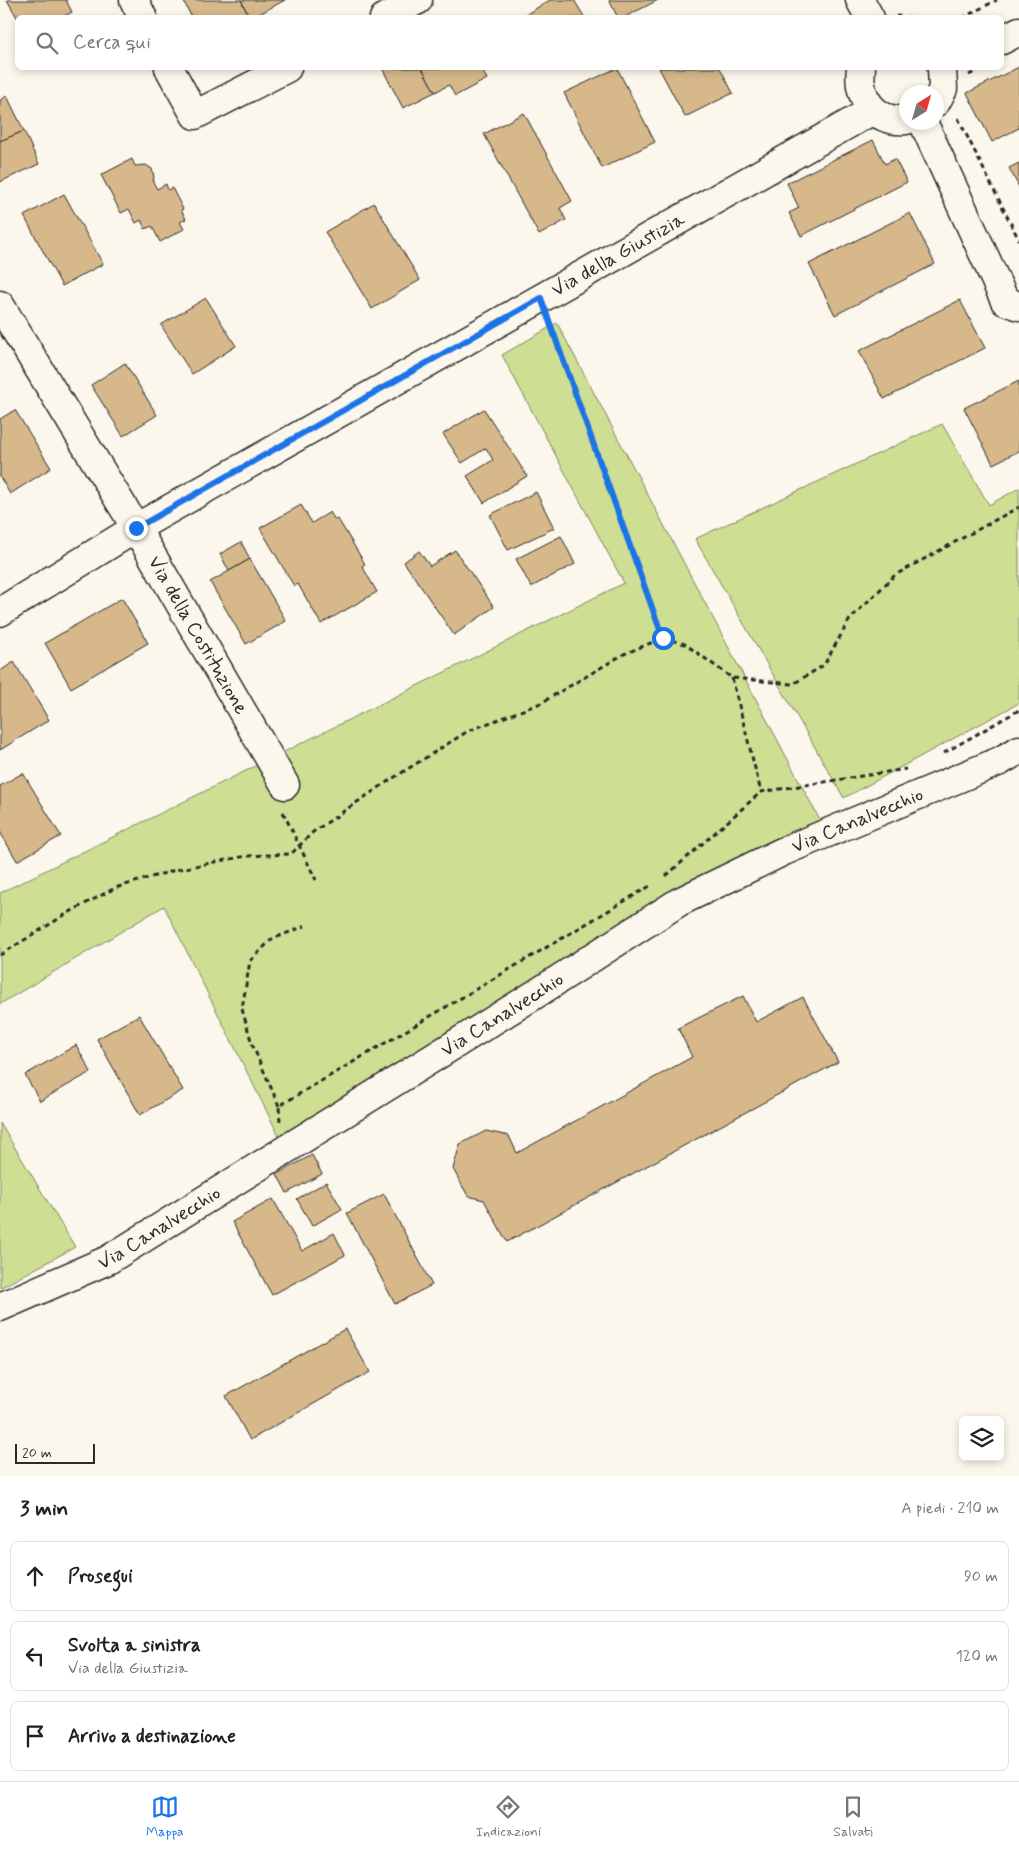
<!DOCTYPE html>
<html lang="it">
<head>
<meta charset="utf-8">
<style>
	body { margin:0; font-family:Mynerve,sans-serif; background:#f2f2f2; color:#202124 }
	.controls { position:absolute; right:15px; bottom:15px; display:grid; overflow:hidden; border-radius:8px; box-shadow:0 2px 8px #0003 }
	.controls button { width:45px; height:45px; display:grid; place-items:center; padding:0; border:0; border-bottom:1px solid #e0e0e0; background:#fff; color:#202124; font:25px sans-serif }
	.compass { position:absolute; left:899px; top:85px; width:45px; height:45px; border-radius:50%; background:#fff; box-shadow:0 2px 8px #0003; rotate:37deg }
	.scale { position:absolute; left:15px; bottom:12px; width:80px; box-sizing:border-box; padding-left:5px; border:2px solid #2b2b2b; border-top:0; font-size:14px; line-height:18px; white-space:nowrap; color:#2b2b2b; -webkit-text-stroke:4px #fbf7ec; paint-order:stroke }
	.stop { position:absolute; width:15px; height:15px; margin:-11px; border:4px solid #1a73e8; border-radius:50%; background:#fff }
	.stop.end { background:#1a73e8; border-color:#fff; box-shadow:0 1px 5px #0008 }
	.list { margin:0; padding:0; list-style:none }
	h2 { display:flex; justify-content:space-between; align-items:center; height:65px; margin:0; padding:0 20px; font-size:21px }
	h2 small { font-size:16px; font-weight:400; color:#757577 }
	.list li { display:grid; grid-template-columns:32px 1fr auto; gap:15px; align-items:center; box-sizing:border-box; height:70px; margin:0 10px 10px; padding:0 10px; border:1px solid #e0e0e0; border-radius:8px }
	.list b { display:block; font-size:19px; white-space:nowrap }
	.list p { margin:0; font-size:16px; white-space:nowrap; color:#757577 }
	.list em { font-size:16px; font-style:normal; color:#757577 }
	.icon { flex:none; width:28px; height:28px; fill:none; stroke:currentColor; stroke-width:2; stroke-linecap:round; stroke-linejoin:round }
	.map { position:relative; flex:none; width:1019px; height:1476px; overflow:hidden }
	.search { position:absolute; background:#fff; box-shadow:0 2px 8px #0003; left:15px; right:15px; top:15px; height:55px; display:flex; align-items:center; gap:12px; box-sizing:border-box; padding:0 18px; border-radius:8px; color:#757577; font-size:19px }
	.sheet { height:305px; background:#fff }
	nav { display:flex; justify-content:space-around; align-items:center; box-sizing:border-box; height:70px; border-top:1px solid #e0e0e0; background:#fff; font-size:14px; color:#757577 }
	nav a { display:grid; justify-items:center; gap:2px }
	nav .on { color:#1a73e8 }
	.map>svg:first-child { display:block }
</style>
</head>
<body>
<div class="map">
<svg width="1019" height="1476" viewBox="0 0 1019 1476">
	<rect width="100%" height="100%" fill="#fbf7ec"/>
	<filter id="ink" filterUnits="userSpaceOnUse"><feTurbulence type="fractalNoise" baseFrequency=".02" numOctaves="2"/><feDisplacementMap in="SourceGraphic" scale="10" xChannelSelector="R" yChannelSelector="G"/><feConvolveMatrix kernelMatrix="1 2 1 2 8 2 1 2 1" color-interpolation-filters="sRGB"/></filter>
	<g filter="url(#ink)">
		<g fill="#cedf93" stroke="#7c855f">
			<polygon points="557,323 824,828 284,1146 164,906 0,1004 0,893 624,583 502,355"/>
			<polygon points="942,424 989,505 1019,488 1019,703 844,798 695,539"/>
			<polygon points="0,1123 75,1247 0,1288"/>
		</g>
		<g fill="#d6b88a" stroke="#2b2b2b">
			<polygon points="7,0 66,0 72,12 61,18 18,18 18,19"/>
			<polygon points="183,0 241,0 250,18 192,18"/>
			<polygon points="241,0 285,0 252,18 250,18"/>
			<polygon points="550,0 574,0 585,18 520,18"/>
			<polygon points="609,0 658,0 623,18 618,18"/>
			<polygon points="1019,67 1019,128 992,142 967,93"/>
			<polygon points="382,68 422,68 435,92 403,108"/>
			<polygon points="422,68 481,68 487,79 455,96 449,85 435,92"/>
			<polygon points="617,68 655,142 602,168 564,93"/>
			<polygon points="659,68 720,68 733,93 685,117"/>
			<polygon points="7,96 24,131 0,141 0,100"/>
			<polygon points="524,113 572,201 560,208 566,220 539,235 484,134"/>
			<polygon points="24,131 39,164 0,182 0,141"/>
			<polygon points="873,140 885,164 895,159 907,182 801,236 789,213 799,208 787,183"/>
			<polygon points="132,159 135,166 146,165 152,169 154,177 153,182 157,189 166,184 168,190 172,188 183,209 181,210 186,219 180,222 184,229 160,242 152,226 145,229 141,220 136,223 129,209 121,213 101,175"/>
			<polygon points="1019,163 1019,187 1009,168"/>
			<polygon points="64,194 103,264 62,286 24,216"/>
			<polygon points="374,203 420,280 372,309 325,232"/>
			<polygon points="910,213 935,264 835,315 809,264"/>
			<polygon points="206,298 236,346 192,374 161,325"/>
			<polygon points="960,300 985,348 884,399 859,351"/>
			<polygon points="125,363 157,415 123,436 91,385"/>
			<polygon points="1019,381 1019,451 993,464 964,408"/>
			<polygon points="484,409 527,476 484,503 467,476 493,460 486,448 462,463 443,434"/>
			<polygon points="15,410 51,468 10,494 0,477 0,419"/>
			<polygon points="536,492 554,528 508,550 490,515"/>
			<polygon points="301,505 312,523 330,512 335,520 338,519 365,564 362,566 377,592 321,624 298,584 294,586 260,528"/>
			<polygon points="561,536 575,564 531,587 516,559"/>
			<polygon points="241,542 250,559 229,571 220,554"/>
			<polygon points="455,550 494,607 454,635 404,562 419,551 430,566"/>
			<polygon points="250,559 286,621 246,644 210,582"/>
			<polygon points="122,598 148,643 71,688 45,643"/>
			<polygon points="14,662 49,720 0,750 0,671"/>
			<polygon points="23,773 61,836 17,861 0,832 0,786"/>
			<polygon points="743,996 756,1022 803,997 838,1062 507,1242 484,1200 468,1196 453,1169 460,1144 486,1131 509,1136 517,1153 692,1057 678,1028"/>
			<polygon points="139,1015 183,1090 140,1115 97,1039"/>
			<polygon points="76,1045 91,1072 40,1101 25,1075"/>
			<polygon points="312,1155 322,1174 287,1193 277,1174"/>
			<polygon points="326,1182 342,1209 312,1226 297,1199"/>
			<polygon points="384,1194 432,1285 395,1304 347,1213"/>
			<polygon points="273,1199 302,1251 334,1233 345,1255 272,1295 232,1222"/>
			<polygon points="345,1329 370,1372 250,1440 226,1396"/>
		</g>
		<g fill="none" stroke-linecap="round" stroke-linejoin="round">
			<defs>
				<g id="street">
					<polyline points="134,0 143,18"/>
					<polyline points="860,0 870,18"/>
					<polyline points="384,18 418,0"/>
					<polyline points="1002,40 1019,31"/>
					<polyline points="169,68 195,115 287,68"/>
					<path d="M861,68C857,97 874,123 906,120"/>
					<polyline points="936,102 943,89 942,68"/>
					<polyline points="923,122 1005,301 1019,306"/>
					<path id="s1" d="M0,305L136,528L285,785"/>
					<path id="s2" d="M0,612L136,528L873,110"/>
					<path id="s3" d="M0,1307L108,1260L531,997L679,902L784,851L1000,761L1019,750"/>
				</g>
			</defs>
			<use href="#street" stroke="#2b2b2b" stroke-width="31"/>
			<g stroke="#2b2b2b" stroke-width="3" stroke-dasharray="5 4" stroke-linecap="butt">
				<polyline points="896,16 916,18"/>
				<polyline points="962,18 997,0"/>
				<polyline points="969,75 978,70 977,68"/>
				<polyline points="958,118 1019,240"/>
				<polyline points="550,324 663,638"/>
				<polyline points="732,678 761,792 906,769"/>
				<polyline points="944,753 1019,710"/>
				<polyline points="283,812 316,880"/>
				<polyline points="666,876 761,792"/>
				<polyline points="0,955 68,913 115,888 175,870 246,856 291,854 313,832 387,782 468,731 541,703 624,654 663,638 685,644 732,678 793,684 824,665 850,619 895,575 1019,507"/>
				<polyline points="279,1106 252,1044 242,1009 250,961 272,939 305,926"/>
				<polyline points="280,1121 279,1106 650,886"/>
			</g>
			<use href="#street" stroke="#fbf7ec" stroke-width="28"/>
		</g>
	</g>
	<g fill="none" stroke-linecap="round" stroke-linejoin="round" filter="url(#ink)">
		<polyline stroke="#1a73e8" stroke-width="6" points="136,528 541,298 663,638"/>
	</g>
	<g text-anchor="middle" dominant-baseline="central" stroke-width="4.5" stroke-linejoin="round" paint-order="stroke">
		<g font-size="20" fill="#2b2b2b" stroke="#fbf7ec">
			<text stroke="none"><textPath href="#s2" startOffset="714">Via della Giustizia</textPath></text>
			<text stroke="none"><textPath href="#s1" startOffset="385">Via della Costituzione</textPath></text>
			<text stroke="none"><textPath href="#s3" startOffset="988">Via Canalvecchio</textPath></text>
			<text stroke="none"><textPath href="#s3" startOffset="582">Via Canalvecchio</textPath></text>
			<text stroke="none"><textPath href="#s3" startOffset="178">Via Canalvecchio</textPath></text>
		</g>
	</g>
</svg>
<div class="controls">
<button><svg class="icon" aria-label="layers" viewBox="0 0 24 24"><path d="M12 4l9 5-9 5-9-5zM3 14l9 5 9-5"/></svg></button>
</div>
<svg class="compass" viewBox="-18 -18 36 36"><path d="M0-13l5 13h-10z" fill="#e53935"/><path d="M0 13l5-13h-10z" fill="#757577"/></svg>
<div class="scale">20 m</div>
<div class="stop" style="left:663px;top:638px"></div>
<div class="stop end" style="left:136px;top:528px"></div>
<div class="search"><svg class="icon" aria-label="search" viewBox="0 0 24 24"><circle cx="10" cy="10" r="6"/><path d="M15 15l6 6"/></svg>Cerca qui</div>
</div>
<section class="sheet">
<h2>3 min<small>A piedi · 210 m</small></h2>
<ul class="list">
<li><svg class="icon" aria-label="ahead" viewBox="0 0 24 24"><path d="M12 20V5M6 11l6-6 6 6"/></svg><div><b>Prosegui</b></div><em>90 m</em></li>
<li><svg class="icon" aria-label="left" viewBox="0 0 24 24"><path d="M17 20v-9H6M10 6l-5 5 5 5"/></svg><div><b>Svolta a sinistra</b><p>Via della Giustizia</p></div><em>120 m</em></li>
<li><svg class="icon" aria-label="arrive" viewBox="0 0 24 24"><path d="M6 21V4h12l-3 4 3 4H6"/></svg><div><b>Arrivo a destinazione</b></div></li>
</ul>
</section>
<nav>
<a class="on"><svg class="icon" aria-label="map" viewBox="0 0 24 24"><path d="M3 6l6-2 6 2 6-2v14l-6 2-6-2-6 2zM9 4v14M15 6v14"/></svg>Mappa</a>
<a><svg class="icon" aria-label="directions" viewBox="0 0 24 24"><path d="M12 3l9 9-9 9-9-9zM9 14v-3h6M13 9l2 2-2 2"/></svg>Indicazioni</a>
<a><svg class="icon" aria-label="saved" viewBox="0 0 24 24"><path d="M7 4h10v16l-5-4-5 4z"/></svg>Salvati</a>
</nav>
</body>
</html>
